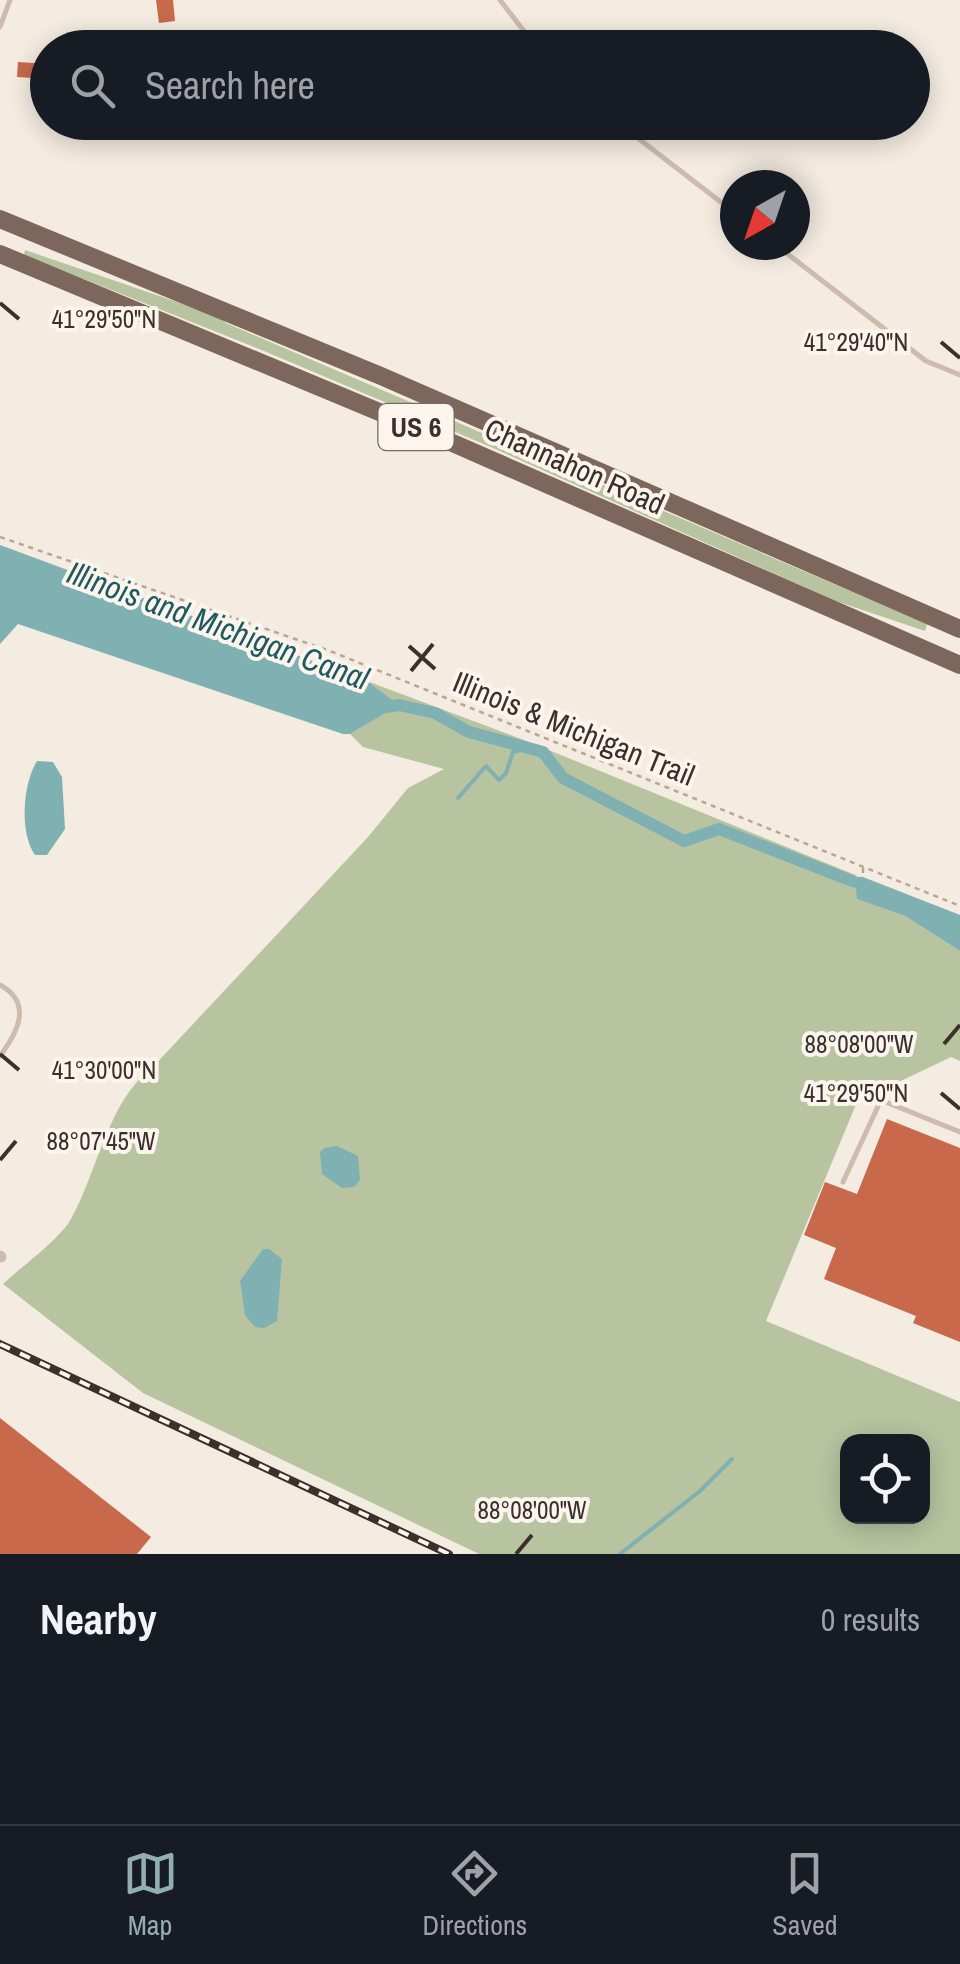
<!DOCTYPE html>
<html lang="en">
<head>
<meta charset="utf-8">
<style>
	body { margin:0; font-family:"Archivo Narrow",sans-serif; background:#20242c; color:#f1f3f6 }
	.controls { position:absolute; right:30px; bottom:30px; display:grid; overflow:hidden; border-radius:20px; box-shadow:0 5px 25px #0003 }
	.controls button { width:90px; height:90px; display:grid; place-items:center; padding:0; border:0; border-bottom:2px solid #363941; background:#171b24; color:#f1f3f6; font:50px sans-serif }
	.compass { position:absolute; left:720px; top:170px; width:90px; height:90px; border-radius:50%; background:#171b24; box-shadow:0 5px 25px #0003; rotate:220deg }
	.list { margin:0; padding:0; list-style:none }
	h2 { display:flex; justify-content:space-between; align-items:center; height:130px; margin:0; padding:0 40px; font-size:42px }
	h2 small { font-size:32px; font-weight:400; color:#9ea1a6 }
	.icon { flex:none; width:55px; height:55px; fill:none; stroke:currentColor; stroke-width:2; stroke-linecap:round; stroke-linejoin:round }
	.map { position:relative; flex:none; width:960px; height:1554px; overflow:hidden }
	.search { position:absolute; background:#171b24; box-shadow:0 5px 25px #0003; left:30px; right:30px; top:30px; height:110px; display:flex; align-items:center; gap:25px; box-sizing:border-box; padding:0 35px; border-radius:55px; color:#9ea1a6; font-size:38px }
	.sheet { height:270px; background:#171b24 }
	nav { display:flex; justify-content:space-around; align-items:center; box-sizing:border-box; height:140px; border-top:2px solid #363941; background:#171b24; font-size:28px; color:#9ea1a6 }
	nav a { display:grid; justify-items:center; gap:5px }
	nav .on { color:#92aeb2 }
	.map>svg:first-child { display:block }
</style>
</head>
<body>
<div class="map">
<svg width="960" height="1554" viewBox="0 0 960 1554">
	<rect width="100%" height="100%" fill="#f4ebe1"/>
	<g fill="#b8c4a0" fill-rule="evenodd">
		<polygon points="25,250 218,316 226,323 927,624 925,631 836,601 493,448 264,351 24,255"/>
		<path d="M367,681L524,740L858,876H840L856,889L858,899L905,916L960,951V1061L951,1057L857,1102L766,1321L960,1402V1554H479L143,1393L3,1284C22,1266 59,1240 71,1219C97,1173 108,1101 151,1069L368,837L408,788L444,769L363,747L350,734L398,705ZM848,1442H922V1516H848Z"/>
	</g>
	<g fill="#7fb0b2">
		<polygon points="0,545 367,681 399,705 350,734 343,734 18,624 0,644"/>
		<path d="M37,761L53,762L62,777L65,829L47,855H35C19,832 23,783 37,761Z"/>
		<polygon points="839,876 863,877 960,915 960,951 905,916 857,899 856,889"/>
		<polygon points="337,1146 358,1156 360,1180 354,1187 342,1188 322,1174 320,1152 324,1148"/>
		<polygon points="263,1249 269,1249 282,1259 277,1321 264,1328 255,1327 245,1315 240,1281"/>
	</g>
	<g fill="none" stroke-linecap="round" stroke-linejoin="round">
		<g stroke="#7fb0b2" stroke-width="4">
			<polyline points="458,798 486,766 499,780 506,773 513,752 527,748"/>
			<polyline points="620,1554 700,1491 732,1459"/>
		</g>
		<polyline stroke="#7fb0b2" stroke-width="12" points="385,707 399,705 435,713 469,732 543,752 563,778 684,841 719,829 852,881"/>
	</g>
	<g fill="#c8694b">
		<polygon points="156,0 173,0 175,21 159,23"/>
		<polygon points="18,62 48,64 48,79 17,77"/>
		<polygon points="887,1119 960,1148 960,1342 913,1323 916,1316 824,1279 836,1248 804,1235 825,1182 857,1194"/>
		<polygon points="0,1418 151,1537 137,1554 0,1554"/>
	</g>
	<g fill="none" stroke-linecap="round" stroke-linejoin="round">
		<g stroke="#b9a596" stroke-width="2.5" stroke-dasharray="5 5" stroke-linecap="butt">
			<polyline points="0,537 330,651 960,906"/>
			<polyline points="356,677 366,668"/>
			<polyline points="863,868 863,877"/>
		</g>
		<g stroke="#cdbbac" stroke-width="5">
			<polyline points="500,0 537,48"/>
			<polyline points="0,27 10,0"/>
			<polyline points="617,122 735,213"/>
			<polyline points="776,245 926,361 960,375"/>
			<path d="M0,985C33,1003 18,1032 0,1056"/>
			<polyline points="843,1182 881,1100 960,1132"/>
		</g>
		<polyline stroke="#cdbbac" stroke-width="11" points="0,1256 1,1257"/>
		<g stroke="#7d675c" stroke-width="18">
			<polyline points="0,219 381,376 960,629"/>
			<polyline points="0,254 432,434 960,665"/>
		</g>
		<defs>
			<polyline id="rail" points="0,1344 449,1554"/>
		</defs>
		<use href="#rail" stroke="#3b302b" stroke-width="8"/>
		<use href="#rail" stroke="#fbf5ee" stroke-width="4" stroke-dasharray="11" stroke-linecap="butt"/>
	</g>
	<path fill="none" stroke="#3b302b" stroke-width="4" d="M0,303L19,319M941,342L960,358M409,646L435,669M411,671L433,644M944,1044L960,1025M0,1054L19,1070M941,1093L960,1109M0,1160L16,1141M516,1554L532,1535"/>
	<g text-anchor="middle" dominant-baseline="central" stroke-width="8" stroke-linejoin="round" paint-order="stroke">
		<rect fill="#fbf5ee" stroke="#756b66" stroke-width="2.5" x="378.5" y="404" width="75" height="46" rx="8"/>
		<g font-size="28" font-weight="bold" fill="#3b302b">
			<text x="416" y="427">US 6</text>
		</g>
		<g font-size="30" fill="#3b302b" stroke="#fbf5ee">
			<text transform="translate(575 466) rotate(24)">Channahon Road</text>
			<text transform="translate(574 728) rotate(22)">Illinois &amp; Michigan Trail</text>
		</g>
		<g font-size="32" font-style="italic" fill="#1f5a5e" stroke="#fbf5ee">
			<text transform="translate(218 625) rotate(20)">Illinois and Michigan Canal</text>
		</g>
	</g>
	<g font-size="25" text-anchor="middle" fill="#3b302b" stroke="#fbf5ee" stroke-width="8" stroke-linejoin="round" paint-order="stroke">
		<text x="104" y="328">41°29'50"N</text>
		<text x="856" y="351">41°29'40"N</text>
		<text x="859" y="1053">88°08'00"W</text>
		<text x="104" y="1079">41°30'00"N</text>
		<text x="856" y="1102">41°29'50"N</text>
		<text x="101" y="1150">88°07'45"W</text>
		<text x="532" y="1519">88°08'00"W</text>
	</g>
</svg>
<div class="controls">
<button><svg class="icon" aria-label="locate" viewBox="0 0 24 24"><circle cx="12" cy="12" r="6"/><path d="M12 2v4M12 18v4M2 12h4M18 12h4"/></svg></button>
</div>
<svg class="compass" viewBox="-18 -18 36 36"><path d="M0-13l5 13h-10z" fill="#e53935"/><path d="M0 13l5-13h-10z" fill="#9ea1a6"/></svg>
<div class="search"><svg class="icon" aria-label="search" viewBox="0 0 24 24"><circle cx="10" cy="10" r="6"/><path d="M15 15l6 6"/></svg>Search here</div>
</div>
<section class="sheet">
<h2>Nearby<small>0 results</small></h2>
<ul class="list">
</ul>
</section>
<nav>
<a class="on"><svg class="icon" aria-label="map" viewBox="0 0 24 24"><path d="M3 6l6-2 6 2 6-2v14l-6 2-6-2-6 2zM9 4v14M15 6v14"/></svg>Map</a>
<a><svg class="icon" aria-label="directions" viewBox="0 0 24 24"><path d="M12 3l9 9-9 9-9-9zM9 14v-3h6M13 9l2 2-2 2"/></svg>Directions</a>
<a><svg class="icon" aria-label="saved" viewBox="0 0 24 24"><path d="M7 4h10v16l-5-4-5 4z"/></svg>Saved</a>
</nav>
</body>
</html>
